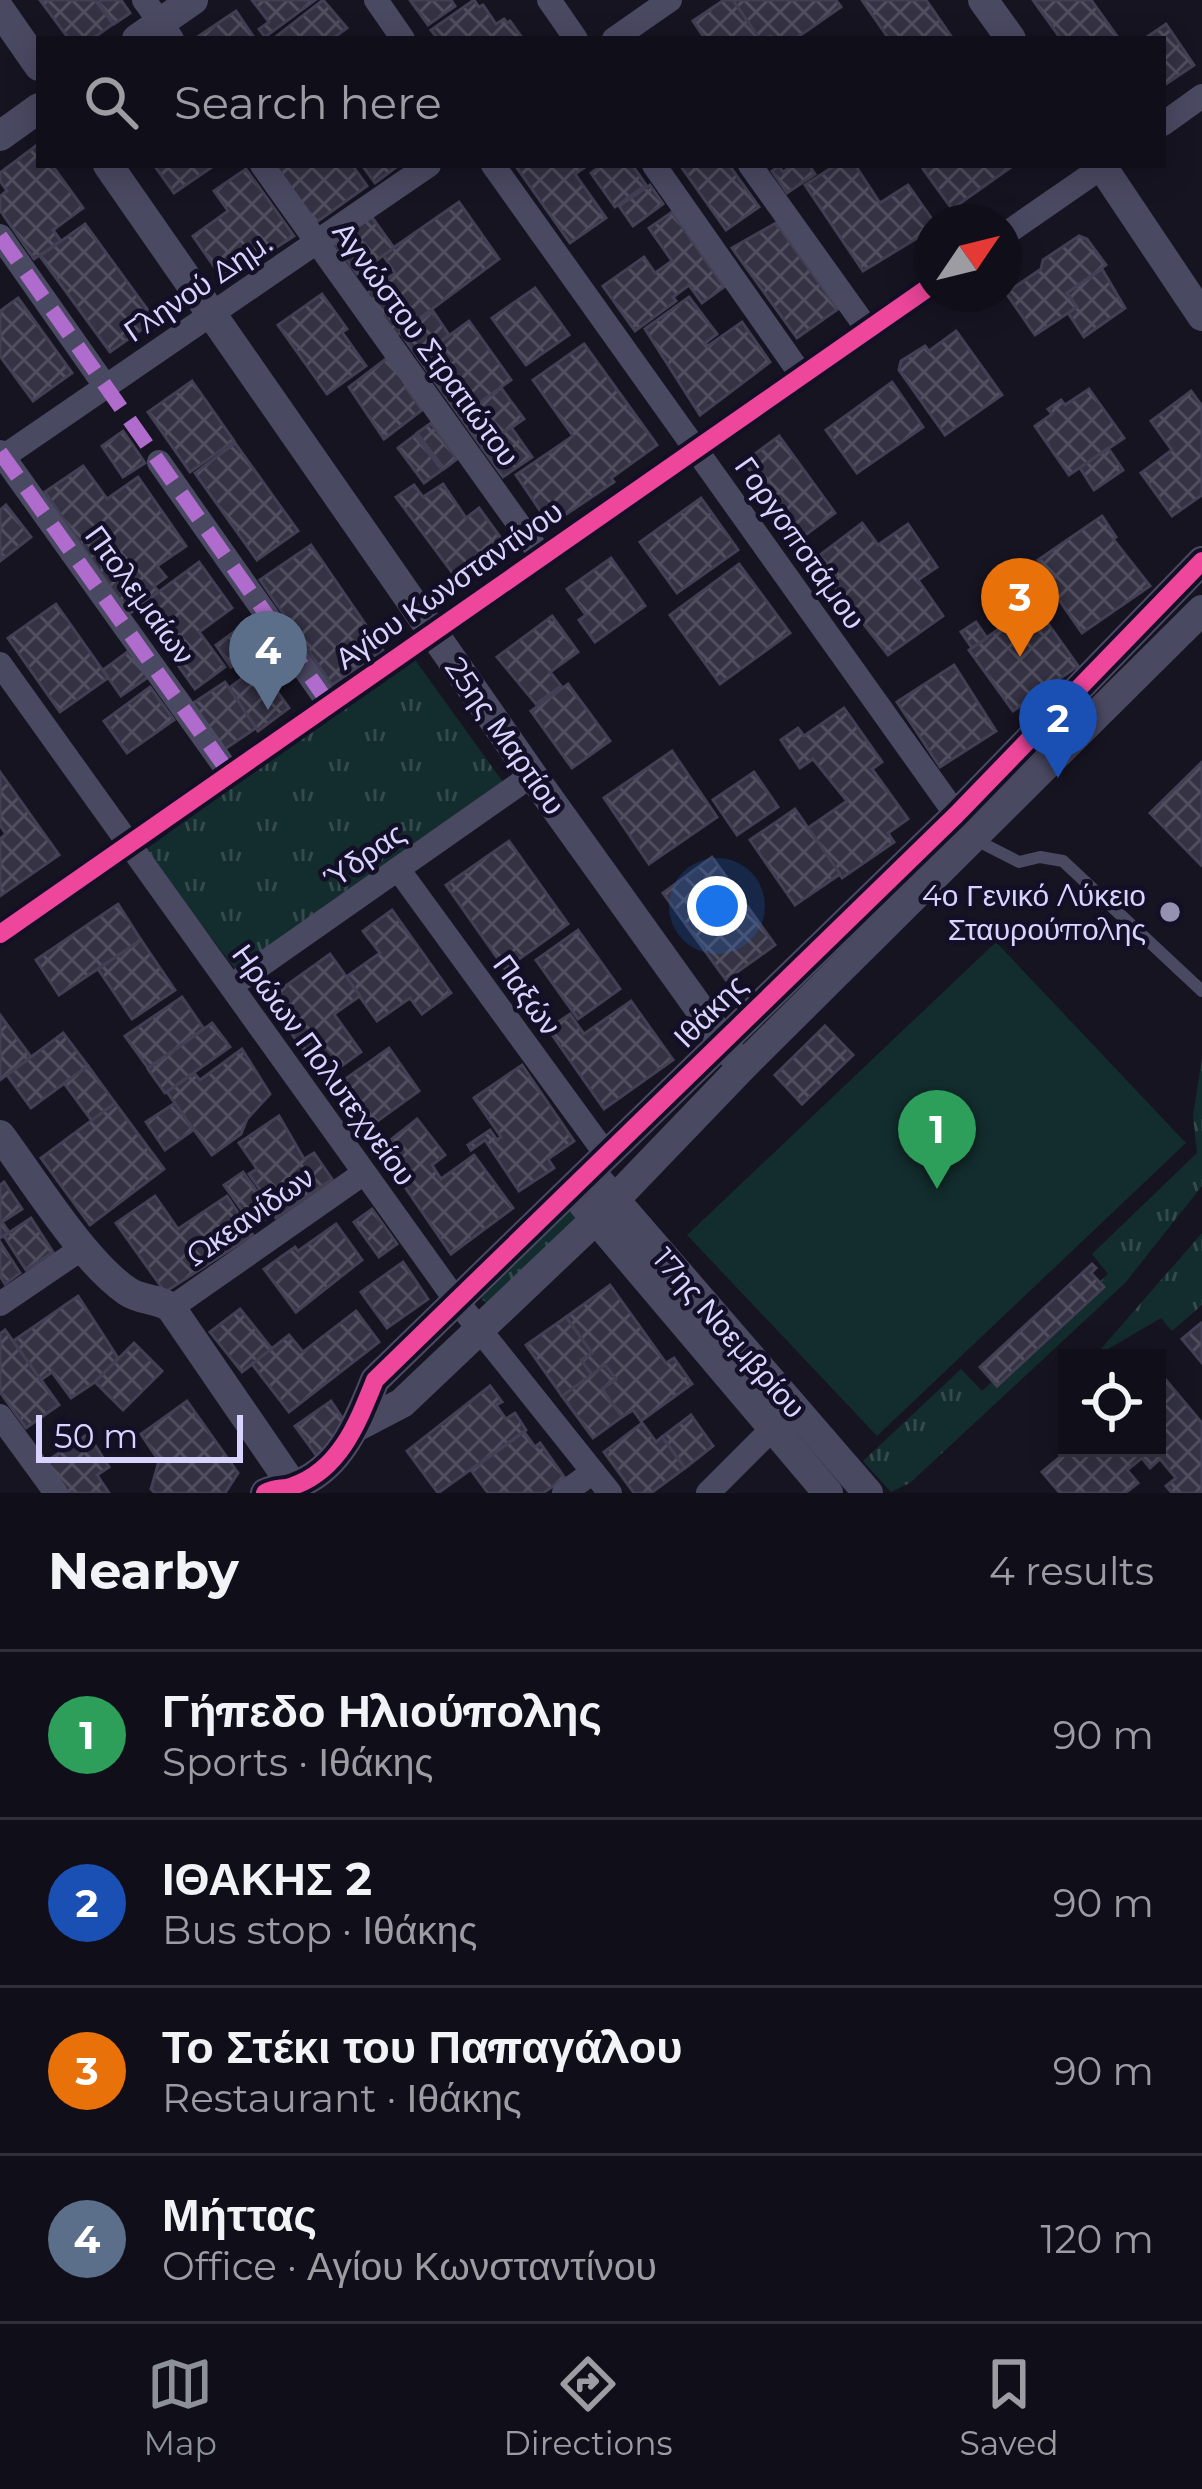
<!DOCTYPE html>
<html lang="en">
<head>
<meta charset="utf-8">
<style>
	body { margin:0; font-family:Montserrat,sans-serif; background:#1e1d26; color:#f1f3f6 }
	.controls { position:absolute; right:36px; bottom:36px; display:grid; overflow:hidden; border-radius:0px; box-shadow:0 6px 30px #0003 }
	.controls button { width:108px; height:108px; display:grid; place-items:center; padding:0; border:0; border-bottom:3px solid #302f38; background:#100f19; color:#f1f3f6; font:60px sans-serif }
	.compass { position:absolute; left:914px; top:204px; width:108px; height:108px; border-radius:50%; background:#100f19; box-shadow:0 6px 30px #0003; rotate:55deg }
	.scale { position:absolute; left:36px; bottom:30px; width:207px; box-sizing:border-box; padding-left:12px; border:6px solid #d9d4ff; border-top:0; font-size:33px; line-height:42px; white-space:nowrap; color:#d9d4ff; -webkit-text-stroke:9px #130f26; paint-order:stroke }
	.you { position:absolute; left:717px; top:906px; width:42px; height:42px; margin:-30px; border:9px solid #fff; border-radius:50%; background:#1a73e8; box-shadow:0 0 0 18px #1a73e833 }
	.badge { display:grid; place-items:center; width:78px; height:78px; border-radius:50%; background:#8c9099; color:#fff; font-size:39px; font-weight:700 }
	.pin { position:absolute; translate:-50% -99px; filter:drop-shadow(0 3px 6px #0008) }
	.pin::after { content:''; position:absolute; top:63px; width:42px; height:36px; background:inherit; clip-path:polygon(0 0,100% 0,50% 100%) }
	.list { margin:0; padding:0; list-style:none }
	h2 { display:flex; justify-content:space-between; align-items:center; height:156px; margin:0; padding:0 48px; font-size:51px }
	h2 small { font-size:39px; font-weight:400; color:#9c9ca2 }
	.list li { display:grid; grid-template-columns:78px 1fr auto; gap:36px; align-items:center; box-sizing:border-box; height:168px; padding:0 48px; border-top:3px solid #302f38 }
	.list b { display:block; font-size:45px; white-space:nowrap }
	.list p { margin:0; font-size:39px; white-space:nowrap; color:#9c9ca2 }
	.list em { font-size:39px; font-style:normal; color:#9c9ca2 }
	.icon { flex:none; width:66px; height:66px; fill:none; stroke:currentColor; stroke-width:2; stroke-linecap:round; stroke-linejoin:round }
	.map { position:relative; flex:none; width:1202px; height:1493px; overflow:hidden }
	.search { position:absolute; background:#100f19; box-shadow:0 6px 30px #0003; left:36px; right:36px; top:36px; height:132px; display:flex; align-items:center; gap:30px; box-sizing:border-box; padding:0 42px; border-radius:0px; color:#9c9ca2; font-size:45px }
	.sheet { height:828px; background:#100f19 }
	nav { display:flex; justify-content:space-around; align-items:center; box-sizing:border-box; height:168px; border-top:3px solid #302f38; background:#100f19; font-size:33px; color:#9c9ca2 }
	nav a { display:grid; justify-items:center; gap:6px }
	nav .on { color:#8c9099 }
	.map>svg:first-child { display:block }
</style>
</head>
<body>
<div class="map">
<svg width="1202" height="1493" viewBox="0 0 1202 1493">
	<defs>
		<pattern id="grass-tufts" width="24" height="20" patternUnits="userSpaceOnUse" patternTransform="scale(3)"><rect width="24" height="20" fill="#132c2d"/><path d="M3 7l-1-3M5 7V3M7 7l1-3M15 17l-1-3M17 17v-4M19 17l1-3" fill="none" stroke="#354a4c"/></pattern>
		<pattern id="building-cross-hatch" width="8" height="8" patternUnits="userSpaceOnUse" patternTransform="scale(3)"><rect width="8" height="8" fill="#343243"/><path d="M0 0l8 8M0 8l8-8" fill="none" stroke="#514f5f"/></pattern>
	</defs>
	<rect width="100%" height="100%" fill="#161421"/>
	<g fill="url(#grass-tufts)">
		<polygon points="413,657 508,789 382,884 235,969 145,850"/>
		<polygon points="1202,1058 1202,1186 1125,1283 910,1483 891,1492 863,1461 961,1369 982,1391 1108,1274 1092,1254 1197,1153 1193,1116"/>
		<polygon points="570,1206 583,1220 493,1311 481,1298"/>
		<polygon points="1202,1233 1202,1305 1172,1331 1161,1318 1093,1358"/>
	</g>
	<polygon fill="#132c2d" points="996,942 1186,1143 877,1436 687,1235"/>
	<g fill="url(#building-cross-hatch)" stroke="#433f54" stroke-width="3">
		<polygon points="40,0 95,0 113,24 92,39 69,39"/>
		<polygon points="101,0 121,0 130,13 114,24 98,2"/>
		<polygon points="252,0 315,0 265,37 259,29 269,22"/>
		<polygon points="323,0 347,28 332,39 273,39"/>
		<polygon points="410,0 451,0 455,6 428,25"/>
		<polygon points="474,0 479,7 483,5 496,24 504,19 507,23 510,21 523,39 438,39 431,30"/>
		<polygon points="724,0 733,0 760,39 705,39 693,21"/>
		<polygon points="733,0 836,0 841,7 795,39 773,39 771,36 760,39"/>
		<polygon points="862,0 926,0 953,39 889,39"/>
		<polygon points="1033,0 1091,0 1119,39 1061,39"/>
		<polygon points="236,11 255,39 201,39 199,36"/>
		<polygon points="1166,24 1194,65 1163,86 1163,39 1144,39"/>
		<polygon points="37,145 39,165 52,165 83,208 53,230 61,241 34,259 0,210 0,196 7,191 0,181 0,173"/>
		<polygon points="154,165 215,165 174,193"/>
		<polygon points="272,165 352,165 367,186 314,224"/>
		<polygon points="362,165 399,165 375,183"/>
		<polygon points="515,165 588,165 575,174 606,218 570,243"/>
		<polygon points="602,165 632,165 646,185 615,207 591,173"/>
		<polygon points="680,165 729,165 759,207 726,230"/>
		<polygon points="793,165 809,165 815,174 787,193 772,171 779,166 783,172"/>
		<polygon points="836,165 855,165 880,203 908,185 934,222 932,229 863,271 805,185"/>
		<polygon points="928,165 1014,165 952,209 923,169"/>
		<polygon points="246,169 294,236 224,281 193,236 228,211 214,191"/>
		<polygon points="650,185 663,204 633,226 619,206"/>
		<polygon points="459,202 499,259 392,339 362,297 395,273 383,255"/>
		<polygon points="672,212 724,287 702,303 689,285 673,297 676,301 635,331 603,286 644,257 655,273 672,261 649,228"/>
		<polygon points="371,216 394,248 357,274 334,242"/>
		<polygon points="776,223 838,309 797,338 732,248"/>
		<polygon points="85,224 155,320 110,352 40,256"/>
		<polygon points="1079,236 1087,239 1106,265 1067,293 1077,307 1035,335 1006,293 1041,269 1043,260"/>
		<polygon points="1102,269 1125,308 1084,337 1068,313 1077,307 1067,293"/>
		<polygon points="535,288 569,335 526,365 492,318"/>
		<polygon points="322,294 347,329 342,332 366,366 327,394 278,325"/>
		<polygon points="689,297 717,334 705,343 708,346 742,322 770,362 700,415 645,329"/>
		<polygon points="18,298 72,373 33,401 0,356 0,311"/>
		<polygon points="433,311 449,335 418,358 401,334"/>
		<polygon points="469,321 511,380 460,417 418,358"/>
		<polygon points="956,331 1002,395 945,435 899,370 901,361 925,346 929,351"/>
		<polygon points="584,344 657,445 611,478 614,482 550,525 516,475 573,436 533,380"/>
		<polygon points="391,355 412,383 406,388 422,410 384,439 349,387"/>
		<polygon points="192,381 234,441 190,472 148,412"/>
		<polygon points="892,382 923,427 857,473 826,430"/>
		<polygon points="501,388 524,419 482,448 460,417"/>
		<polygon points="1089,389 1124,438 1069,475 1035,426 1052,414 1048,409 1061,400 1065,405"/>
		<polygon points="1191,391 1202,406 1202,495 1172,516 1141,473 1172,450 1151,421"/>
		<polygon points="431,423 457,459 444,469 417,433"/>
		<polygon points="511,427 532,457 503,477 482,448"/>
		<polygon points="123,431 145,463 123,477 102,446"/>
		<polygon points="415,435 442,470 424,483 398,448"/>
		<polygon points="779,436 835,513 800,539 744,462"/>
		<polygon points="235,443 298,531 257,560 195,473"/>
		<polygon points="1108,448 1123,470 1094,490 1080,468"/>
		<polygon points="83,466 107,499 138,477 186,546 157,566 166,577 154,586 159,592 129,614 45,492"/>
		<polygon points="443,484 466,518 479,508 506,545 454,575 396,497 414,485 423,497"/>
		<polygon points="701,498 738,550 677,593 640,542"/>
		<polygon points="6,505 31,537 0,561 0,510"/>
		<polygon points="1102,516 1116,537 1113,539 1150,586 1082,633 1046,581 1051,577 1038,560"/>
		<polygon points="862,523 878,545 908,524 937,567 918,580 943,616 888,655 829,580 835,575 820,555"/>
		<polygon points="311,545 383,650 332,685 260,580"/>
		<polygon points="611,558 645,606 595,642 579,620 586,615 567,589"/>
		<polygon points="199,562 232,608 199,632 225,667 195,689 137,608"/>
		<polygon points="739,564 790,633 720,684 670,615"/>
		<polygon points="56,604 108,678 60,712 8,638"/>
		<polygon points="1034,604 1078,666 1013,711 969,650"/>
		<polygon points="552,616 578,652 550,672 561,686 536,704 497,657"/>
		<polygon points="253,618 269,639 231,667 216,645"/>
		<polygon points="976,622 987,638 972,648 961,632"/>
		<polygon points="133,648 151,675 121,696 103,670"/>
		<polygon points="954,665 996,731 940,767 897,702"/>
		<polygon points="259,666 289,708 258,731 229,688"/>
		<polygon points="225,682 256,728 219,753 189,706"/>
		<polygon points="568,684 610,741 572,768 531,711"/>
		<polygon points="150,687 174,720 127,753 104,721"/>
		<polygon points="844,708 882,762 872,769 908,819 888,833 894,842 842,878 808,828 847,801 813,759 800,768 781,740 798,728 804,736"/>
		<polygon points="672,751 717,817 649,864 604,798"/>
		<polygon points="1202,762 1202,863 1201,865 1150,813"/>
		<polygon points="0,772 59,855 0,896 0,839 6,834 0,825"/>
		<polygon points="754,772 778,807 737,835 713,800"/>
		<polygon points="795,809 840,874 795,905 750,840"/>
		<polygon points="509,841 568,924 505,969 446,885"/>
		<polygon points="712,857 775,945 726,980 663,893"/>
		<polygon points="118,904 141,940 59,995 36,960"/>
		<polygon points="392,910 451,993 422,1014 410,998 377,1021 346,977 380,953 363,931"/>
		<polygon points="578,930 620,989 578,1019 536,960"/>
		<polygon points="141,940 175,990 132,1019 98,969"/>
		<polygon points="330,954 360,996 334,1014 361,1052 325,1078 266,1000"/>
		<polygon points="182,997 204,1029 148,1068 125,1036"/>
		<polygon points="631,1001 673,1060 604,1109 548,1029 570,1014 584,1034"/>
		<polygon points="0,1015 31,1057 0,1080"/>
		<polygon points="212,1023 230,1047 165,1093 148,1069"/>
		<polygon points="825,1026 853,1055 802,1104 775,1075"/>
		<polygon points="63,1033 88,1066 31,1108 7,1075"/>
		<polygon points="389,1048 419,1091 372,1125 341,1082"/>
		<polygon points="242,1049 270,1094 247,1119 241,1134 212,1155 167,1092 194,1073 200,1080"/>
		<polygon points="522,1065 574,1141 548,1159 554,1168 519,1191 485,1140 471,1150 468,1145 490,1130 497,1140 501,1137 474,1098"/>
		<polygon points="88,1066 115,1103 92,1121 64,1083"/>
		<polygon points="115,1103 164,1169 90,1225 41,1158"/>
		<polygon points="175,1103 193,1130 165,1150 146,1122"/>
		<polygon points="279,1116 304,1159 314,1153 332,1179 276,1218 257,1193 261,1191 249,1174 257,1169 239,1143"/>
		<polygon points="417,1119 445,1155 432,1165 441,1179 474,1155 513,1208 451,1254 379,1149"/>
		<polygon points="243,1172 273,1214 254,1227 224,1185"/>
		<polygon points="4,1182 22,1209 2,1222 9,1232 0,1238 0,1185"/>
		<polygon points="155,1196 178,1229 227,1196 253,1235 165,1292 116,1223"/>
		<polygon points="372,1209 397,1244 379,1257 354,1222"/>
		<polygon points="31,1218 53,1252 26,1270 4,1236"/>
		<polygon points="336,1224 362,1260 296,1312 264,1269 295,1247 298,1251"/>
		<polygon points="0,1242 20,1273 5,1284 0,1276"/>
		<polygon points="403,1262 428,1299 387,1328 361,1292"/>
		<polygon points="1092,1264 1096,1268 1091,1273 1104,1287 997,1386 980,1367"/>
		<polygon points="610,1285 666,1363 674,1358 692,1384 641,1421 633,1410 622,1417 602,1389 616,1379 605,1365 592,1375 581,1360 592,1353 566,1317"/>
		<polygon points="78,1296 118,1358 95,1382 71,1398 52,1372 41,1380 13,1341"/>
		<polygon points="240,1309 272,1349 242,1372 210,1332"/>
		<polygon points="356,1311 379,1342 289,1412 252,1364 289,1335 303,1352"/>
		<polygon points="566,1317 592,1353 581,1360 592,1375 562,1396 526,1345"/>
		<polygon points="1201,1323 1202,1324 1202,1363 1182,1339"/>
		<polygon points="5,1330 59,1405 26,1428 0,1392 0,1334"/>
		<polygon points="134,1343 162,1371 123,1410 95,1382"/>
		<polygon points="605,1365 616,1379 602,1389 622,1417 593,1438 562,1396"/>
		<polygon points="1160,1373 1202,1423 1202,1493 1172,1493 1166,1486 1176,1478 1160,1459 1150,1468 1142,1458 1127,1470 1138,1483 1125,1493 1060,1493 1042,1472 1071,1448 1157,1448 1157,1376"/>
		<polygon points="490,1386 502,1402 496,1405 506,1419 515,1413 526,1430 438,1493 407,1451"/>
		<polygon points="187,1401 238,1473 225,1493 155,1493 151,1489 159,1461 141,1434"/>
		<polygon points="331,1401 351,1431 316,1455 295,1426"/>
		<polygon points="691,1415 713,1446 685,1468 662,1437"/>
		<polygon points="642,1423 656,1442 662,1437 685,1468 651,1493 634,1493 604,1452"/>
		<polygon points="524,1432 535,1447 540,1443 565,1478 543,1493 488,1493 471,1470"/>
		<polygon points="88,1434 109,1467 97,1475 109,1493 64,1493 44,1463"/>
	</g>
	<g fill="none" stroke-linecap="round" stroke-linejoin="round">
		<polyline stroke="#4a4962" stroke-width="12" points="974,839 1019,862 1040,857 1063,861 1202,991"/>
		<g stroke="#4a4962" stroke-width="24">
			<polyline points="144,0 172,39"/>
			<polyline points="376,0 403,39"/>
			<polyline points="549,0 576,39"/>
			<polyline points="614,39 670,0"/>
			<polyline points="1163,124 1202,96"/>
			<polyline points="262,165 542,557"/>
			<polyline points="493,165 965,827"/>
			<polyline points="654,165 802,376"/>
			<polyline points="750,165 868,330"/>
			<polyline points="1004,235 1105,165"/>
			<polyline points="0,236 106,387"/>
			<polyline points="0,452 230,774"/>
			<polyline points="0,459 429,165"/>
			<polyline points="159,462 330,705"/>
			<polyline points="0,664 455,1299 610,1493"/>
			<polyline points="398,869 608,1157"/>
			<polyline points="0,934 932,285"/>
			<polyline points="231,986 532,775"/>
			<polyline points="0,1304 84,1247"/>
			<polyline points="171,1308 364,1173"/>
			<polyline points="0,1416 56,1493"/>
			<polyline points="564,1493 593,1472"/>
			<polyline points="708,1493 783,1418"/>
		</g>
		<g stroke="#4a4962" stroke-width="30">
			<polyline points="983,0 1011,39"/>
			<polyline points="0,10 39,66"/>
			<polyline points="137,39 193,0"/>
			<polyline points="0,136 39,108"/>
			<polyline points="108,165 532,775 732,1054"/>
			<polyline points="1101,165 1202,316"/>
			<path d="M0,1135C33,1179 83,1261 127,1291C141,1301 158,1298 171,1308L293,1486"/>
			<polyline points="601,1184 868,1493"/>
			<polyline points="584,1205 828,1493"/>
			<polyline points="356,1427 402,1403 596,1219 742,1067 1202,610"/>
			<path d="M265,1493C276,1487 283,1490 293,1486C340,1470 358,1422 375,1380L956,815L1202,561"/>
		</g>
		<g stroke="#b06ccc" stroke-width="15" stroke-dasharray="30 15" stroke-linecap="butt">
			<polyline points="0,236 330,705"/>
			<polyline points="0,452 230,774"/>
		</g>
		<defs>
			<g id="cycleway">
				<polyline points="0,934 932,285"/>
				<path d="M265,1493C276,1487 283,1490 293,1486C340,1470 358,1422 375,1380L956,815L1202,561"/>
			</g>
		</defs>
		<use href="#cycleway" stroke="#130f26" stroke-width="26"/>
		<use href="#cycleway" stroke="#ed469a" stroke-width="18"/>
	</g>
	<circle fill="#9591b1" stroke="#130f26" stroke-width="4.5" cx="1170" cy="912" r="12"/>
	<g text-anchor="middle" dominant-baseline="central" stroke-width="9" stroke-linejoin="round" paint-order="stroke">
		<g font-size="30" fill="#d9d4ff" stroke="#130f26">
			<text transform="translate(198 287) rotate(-34)">Γληνού Δημ.</text>
			<text transform="translate(426 344) rotate(54)">Αγνώστου Στρατιώτου</text>
			<text transform="translate(800 543) rotate(55)">Γοργοποτάμου</text>
			<text transform="translate(449 585) rotate(-35)">Αγίου Κωνσταντίνου</text>
			<text transform="translate(140 595) rotate(54)">Πτολεμαίων</text>
			<text transform="translate(505 736) rotate(55)">25ης Μαρτίου</text>
			<text transform="translate(364 856) rotate(-35)">Ύδρας</text>
			<text transform="translate(527 995) rotate(54)">Παξών</text>
			<text transform="translate(710 1011) rotate(-45)">Ιθάκης</text>
			<text transform="translate(324 1065) rotate(54)">Ηρώων Πολυτεχνείου</text>
			<text transform="translate(250 1216) rotate(-35)">Ωκεανίδων</text>
			<text transform="translate(729 1333) rotate(49)">17ης Νοεμβρίου</text>
		</g>
		<g font-size="30" fill="#d9d4ff" stroke="#130f26" text-anchor="end">
			<text x="1146" y="895">4ο Γενικό Λύκειο<tspan x="1146" dy="34">Σταυρούπολης</tspan></text>
		</g>
	</g>
</svg>
<div class="controls">
<button><svg class="icon" aria-label="locate" viewBox="0 0 24 24"><circle cx="12" cy="12" r="6"/><path d="M12 2v4M12 18v4M2 12h4M18 12h4"/></svg></button>
</div>
<svg class="compass" viewBox="-18 -18 36 36"><path d="M0-13l5 13h-10z" fill="#e53935"/><path d="M0 13l5-13h-10z" fill="#9c9ca2"/></svg>
<div class="scale">50 m</div>
<div class="you"></div>
<div class="pin badge" style="left:937px;top:1189px;background:#2e9e5b">1</div>
<div class="pin badge" style="left:1058px;top:778px;background:#1a4fb4">2</div>
<div class="pin badge" style="left:1020px;top:657px;background:#e8710a">3</div>
<div class="pin badge" style="left:268px;top:710px;background:#5c6f8a">4</div>
<div class="search"><svg class="icon" aria-label="search" viewBox="0 0 24 24"><circle cx="10" cy="10" r="6"/><path d="M15 15l6 6"/></svg>Search here</div>
</div>
<section class="sheet">
<h2>Nearby<small>4 results</small></h2>
<ul class="list">
<li><span class="badge" style="background:#2e9e5b">1</span><div><b>Γήπεδο Ηλιούπολης</b><p>Sports · Ιθάκης</p></div><em>90 m</em></li>
<li><span class="badge" style="background:#1a4fb4">2</span><div><b>ΙΘΑΚΗΣ 2</b><p>Bus stop · Ιθάκης</p></div><em>90 m</em></li>
<li><span class="badge" style="background:#e8710a">3</span><div><b>Το Στέκι του Παπαγάλου</b><p>Restaurant · Ιθάκης</p></div><em>90 m</em></li>
<li><span class="badge" style="background:#5c6f8a">4</span><div><b>Μήττας</b><p>Office · Αγίου Κωνσταντίνου</p></div><em>120 m</em></li>
</ul>
</section>
<nav>
<a class="on"><svg class="icon" aria-label="map" viewBox="0 0 24 24"><path d="M3 6l6-2 6 2 6-2v14l-6 2-6-2-6 2zM9 4v14M15 6v14"/></svg>Map</a>
<a><svg class="icon" aria-label="directions" viewBox="0 0 24 24"><path d="M12 3l9 9-9 9-9-9zM9 14v-3h6M13 9l2 2-2 2"/></svg>Directions</a>
<a><svg class="icon" aria-label="saved" viewBox="0 0 24 24"><path d="M7 4h10v16l-5-4-5 4z"/></svg>Saved</a>
</nav>
</body>
</html>
